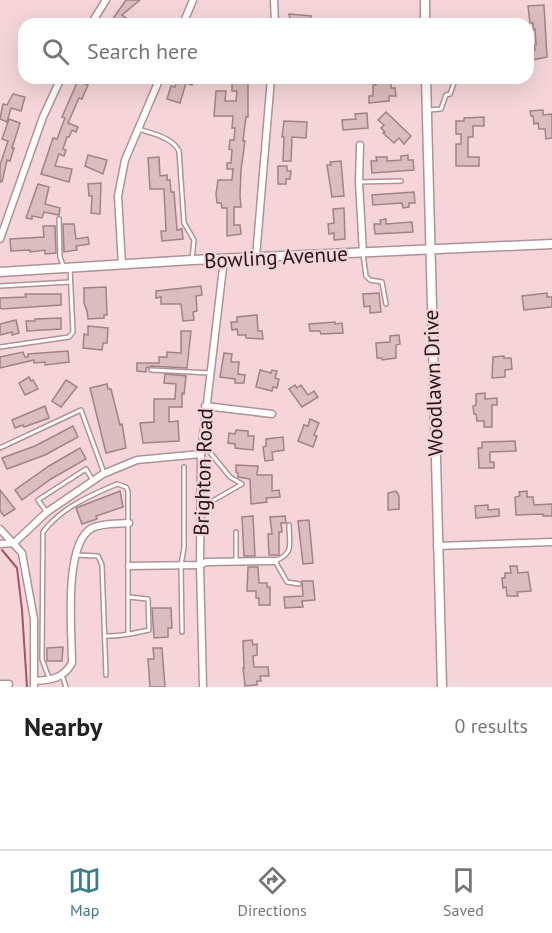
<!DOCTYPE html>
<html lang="en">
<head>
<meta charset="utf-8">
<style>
	body { margin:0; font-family:"PT Sans",sans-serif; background:#f6f6f6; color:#222 }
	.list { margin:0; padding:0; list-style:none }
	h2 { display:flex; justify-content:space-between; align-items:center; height:78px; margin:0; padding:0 24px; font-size:26px }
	h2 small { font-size:20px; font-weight:400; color:#767676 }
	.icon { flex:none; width:33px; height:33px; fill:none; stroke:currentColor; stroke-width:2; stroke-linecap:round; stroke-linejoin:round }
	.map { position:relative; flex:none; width:552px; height:687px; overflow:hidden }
	.search { position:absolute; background:#fff; box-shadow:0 6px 24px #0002; left:18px; right:18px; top:18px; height:66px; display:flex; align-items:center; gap:15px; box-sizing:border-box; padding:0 21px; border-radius:18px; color:#767676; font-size:22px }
	.sheet { height:162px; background:#fff }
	nav { display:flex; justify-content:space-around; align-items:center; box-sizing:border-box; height:84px; border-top:2px solid #e0e0e0; background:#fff; font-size:16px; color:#767676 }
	nav a { display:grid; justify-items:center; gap:3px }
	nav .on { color:#3b7c8f }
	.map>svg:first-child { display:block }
</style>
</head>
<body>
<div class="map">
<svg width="552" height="687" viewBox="0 0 552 687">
	<rect width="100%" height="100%" fill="#f5d5d9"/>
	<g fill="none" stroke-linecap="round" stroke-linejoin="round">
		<polyline stroke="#a15664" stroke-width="2" points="2,550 17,568 22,610 27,687"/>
	</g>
	<g fill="#dbbcc0" stroke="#a08387" stroke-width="1.5">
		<polygon points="126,0 140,0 122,15 129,20 126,24 109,24"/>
		<polygon points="544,5 547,57 532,60 532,57 528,57 528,51 535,50 534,45 536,45 535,29 533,30 533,23 530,23 528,6"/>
		<polygon points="289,14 311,16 311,24 291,24"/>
		<polygon points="79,78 88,78 85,84 88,85 82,99 79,98 68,123 78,127 76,132 72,130 69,137 67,137 63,149 66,150 64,156 59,154 55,166 72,169 69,182 41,174 53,138 57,139 65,118 62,117"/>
		<polygon points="173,78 194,78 192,85 186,83 180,103 167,99 171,86 175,87 177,81"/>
		<polygon points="232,78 248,78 248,117 246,117 243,141 245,141 241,170 240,196 241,207 234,207 234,225 240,225 241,234 227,236 227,208 222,208 221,203 217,203 216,194 218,180 232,180 233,169 227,169 227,163 231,163 232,150 229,149 230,140 234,140 235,128 232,128 233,116 214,116 216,91 226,91 225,101 236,101 237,91 232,91"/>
		<polygon points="391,80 391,88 395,88 396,96 389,96 389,101 369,103 369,96 373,96 373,85 376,85 376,82"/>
		<polygon points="13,94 25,97 21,111 11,108 7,122 0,119 3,104 7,105"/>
		<polygon points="543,110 543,115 552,114 552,138 546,139 545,129 539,129 538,123 534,124 533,116 531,116 530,111"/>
		<polygon points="386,112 411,136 404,144 399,138 394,143 383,133 385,132 381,128 384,125 378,120"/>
		<polygon points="367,113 368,128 343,130 342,120 356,119 355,114"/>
		<polygon points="484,117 484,126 473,126 473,137 468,137 468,157 479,157 479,166 456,166 456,144 461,144 461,134 456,134 456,121 464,121 464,118"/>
		<polygon points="9,119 20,123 12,148 14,148 10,161 7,160 2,182 0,182 0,165 8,141 2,139"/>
		<polygon points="284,121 307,122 306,138 292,137 291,161 283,161 284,137 282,137"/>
		<polygon points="88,155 107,160 103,174 85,166"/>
		<polygon points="408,155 408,160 413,160 414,170 372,173 371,161 377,161 376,157 387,157 387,161 401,160 401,156"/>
		<polygon points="159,157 160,176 167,175 167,180 170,180 171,192 174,192 177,230 182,229 183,239 162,241 161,231 166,231 164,189 150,189 148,158"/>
		<polygon points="341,161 344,196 332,197 327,165 331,165 330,162"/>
		<polygon points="278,166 287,166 287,171 291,171 290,179 286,179 286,184 278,184"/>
		<polygon points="101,183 100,214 91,213 92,196 89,196 88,184"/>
		<polygon points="38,184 49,187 45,204 60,208 59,215 44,212 42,218 32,216 32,219 26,218"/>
		<polygon points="414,192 415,203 409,203 409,207 403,208 402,203 373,205 372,195"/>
		<polygon points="344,208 345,239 334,240 334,233 329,234 328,224 334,223 333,209"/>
		<polygon points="386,219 386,224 412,222 413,232 375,234 374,224 381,224 380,220"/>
		<polygon points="63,224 74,224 76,239 88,237 89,244 76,246 77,250 64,252"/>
		<polygon points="43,226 55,226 56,253 45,254 45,250 30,252 30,250 11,251 10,239 44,237"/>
		<polygon points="201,286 202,295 196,296 197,311 193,312 194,320 183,321 181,304 161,304 161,297 156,298 156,291"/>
		<polygon points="106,287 107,315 104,315 104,318 88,319 87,311 84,303 84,288"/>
		<polygon points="379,293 381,312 370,313 370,306 364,307 363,294"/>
		<polygon points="547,293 547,297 552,297 552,307 524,310 522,296"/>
		<polygon points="25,294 61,294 61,305 2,309 0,308 0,298 26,297"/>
		<polygon points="257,315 258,331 262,331 263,339 246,338 246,335 238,335 237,329 232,330 231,322 237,322 237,317"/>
		<polygon points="61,318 61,329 27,331 26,321 35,321 35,319"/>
		<polygon points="16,320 19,333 12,335 12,332 0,335 0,324"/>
		<polygon points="335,322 335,324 342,323 343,333 321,334 320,331 310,331 309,324"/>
		<polygon points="88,326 108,328 107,343 103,343 102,350 83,348 84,334 88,335"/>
		<polygon points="181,331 191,331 187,368 151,366 146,368 146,372 137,371 137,363 159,363 159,357 167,357 167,352 181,353"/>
		<polygon points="399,335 400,344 396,345 396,358 382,360 382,358 377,358 376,343 390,342 390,336"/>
		<polygon points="68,351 69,362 45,365 45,362 34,363 34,360 0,368 0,357 23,352 25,357 28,357 28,354"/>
		<polygon points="224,353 232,354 231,362 239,362 238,374 245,375 244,383 235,383 235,379 220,377"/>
		<polygon points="504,356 504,358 511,358 512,369 505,370 505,377 492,378 493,357"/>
		<polygon points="260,370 271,373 272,370 277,371 275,378 279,379 277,388 273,387 272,391 256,387"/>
		<polygon points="165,374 186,376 184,394 182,393 182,407 169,407 169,422 178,421 179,441 143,443 140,423 154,422 154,399 175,399 176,384 164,383"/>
		<polygon points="29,377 31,381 33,380 38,389 25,395 19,383"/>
		<polygon points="66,380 77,387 61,407 52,401"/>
		<polygon points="107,384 108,389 111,389 120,425 122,424 126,448 106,453 90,388"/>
		<polygon points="295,385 297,388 301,385 308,395 314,391 318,397 302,407 289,389"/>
		<polygon points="485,393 485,399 497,398 497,405 492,405 492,427 484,427 484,421 477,421 476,414 474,414 473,406 476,405 476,394"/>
		<polygon points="45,406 49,418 24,427 23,425 15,428 12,420"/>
		<polygon points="310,419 319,423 314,435 317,436 313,447 298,441 304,425 308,426"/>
		<polygon points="73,426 78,437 45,455 7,469 2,458 35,446"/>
		<polygon points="236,430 248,431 248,436 254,436 253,450 235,448 235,444 228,443 229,433 235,434"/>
		<polygon points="283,437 284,450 272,452 273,460 265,461 263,447 266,446 266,439"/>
		<polygon points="515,441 516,451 490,452 490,462 494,462 494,468 479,468 478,448 482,448 482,442"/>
		<polygon points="80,448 86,459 51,479 22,500 15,490 49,466"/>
		<polygon points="236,465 258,466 257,475 272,475 272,491 279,490 280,497 266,498 267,502 251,504 250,479 238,477 238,473 236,472"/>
		<polygon points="0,490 15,509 4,516 0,511"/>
		<polygon points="120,491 123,507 96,516 97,519 82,524 76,508"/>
		<polygon points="396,491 399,496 399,509 388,510 388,493"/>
		<polygon points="527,491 527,497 533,497 534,505 552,504 552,516 543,516 543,514 516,515 515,497 520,496 519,492"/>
		<polygon points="488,505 488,510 499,509 499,516 476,518 475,506"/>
		<polygon points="253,516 255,556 244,556 242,517"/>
		<polygon points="285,516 286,523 281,523 282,532 279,532 279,555 269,555 268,534 272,534 270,517"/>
		<polygon points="309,520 313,563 303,564 298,521"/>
		<polygon points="510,566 517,566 518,573 528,572 531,591 517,592 518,596 507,596 506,587 503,588 502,578 505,578 505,573 511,573"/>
		<polygon points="248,567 258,567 259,583 267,583 267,587 270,587 270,605 259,605 259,598 256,598 256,591 247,591"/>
		<polygon points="302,581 313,581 315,600 302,601 303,607 285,608 284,597 303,596"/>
		<polygon points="152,608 171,608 172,628 168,628 168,637 154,638"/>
		<polygon points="252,640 253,645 257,644 257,655 253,656 254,667 268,667 269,676 260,676 261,681 257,681 257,685 245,686 243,668 244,668 243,641"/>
		<polygon points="63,647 62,661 47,661 47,648"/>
		<polygon points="153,648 162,648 165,687 150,687 148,659 154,659"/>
	</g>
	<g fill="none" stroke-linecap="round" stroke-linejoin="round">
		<defs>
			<g id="lane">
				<polyline points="429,110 441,109 446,95 450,94 454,83 459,78"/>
				<path d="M139,129C153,134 172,137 179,151L184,223L194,240L192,259"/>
				<polyline points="359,182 401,181"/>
				<polyline points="59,219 60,257 64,268"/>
				<polyline points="363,254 366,276 370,280 382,282 386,304"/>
				<polyline points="0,286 70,282"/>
				<polyline points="0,347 69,337 73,332 70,269"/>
				<polyline points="151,370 210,373"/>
				<polyline points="0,448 81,410 104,473"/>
				<polyline points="202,507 242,484 230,477 204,445"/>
				<polyline points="46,511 38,500 86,469 92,479"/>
				<path d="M289,525C289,544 295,553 275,561L287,582L299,584"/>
				<polyline points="236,532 236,561"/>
				<polyline points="76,555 98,556 102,565 106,675"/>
				<polyline points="182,632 181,565 184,548 184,467"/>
				<path d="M105,636C120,637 134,633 149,630L148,599L128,597"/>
				<polyline points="62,675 66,687"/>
				<path d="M49,678L42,659L43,532C61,508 89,496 117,484L126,487L128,491V633"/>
			</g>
			<g id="street">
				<polyline points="274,0 275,24"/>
				<polyline points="91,24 106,0"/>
				<polyline points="183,24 193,0"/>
				<polyline points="360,145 359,182 363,253"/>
				<polyline points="0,239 43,117 61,78"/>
				<polyline points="256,257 271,78"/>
				<polyline points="122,265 118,196 125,160 160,78"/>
				<polyline points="205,406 272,414"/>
				<polyline points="0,529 22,553 34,619 34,687"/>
				<polyline points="0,544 14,543 47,512 103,474 137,460 201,454"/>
				<polyline points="437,546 552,542"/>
				<polyline points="129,566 200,565 206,562 275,561"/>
				<path d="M34,681C51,680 63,679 72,663C72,632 63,544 92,528C102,523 117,524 129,523"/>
				<polyline points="0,684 9,684"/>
				<polyline points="203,687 200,565 201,454 224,259"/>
			</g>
			<g id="secondary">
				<polyline points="425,0 425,24"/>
				<polyline points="426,78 442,687"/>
				<polyline points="0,272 192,260 552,244"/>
			</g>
		</defs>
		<use href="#lane" stroke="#af9296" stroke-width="6"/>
		<use href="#street" stroke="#af9296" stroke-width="9"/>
		<use href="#secondary" stroke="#af9296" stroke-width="11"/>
		<use href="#lane" stroke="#fff" stroke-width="3"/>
		<use href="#street" stroke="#fff" stroke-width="6"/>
		<use href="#secondary" stroke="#fff" stroke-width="8"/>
	</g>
	<g text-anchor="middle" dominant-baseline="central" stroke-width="4.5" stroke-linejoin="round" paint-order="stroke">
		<g font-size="21" fill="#221718" stroke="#f5d5d9">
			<text transform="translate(276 257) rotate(-3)">Bowling Avenue</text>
			<text transform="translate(433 383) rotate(-92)">Woodlawn Drive</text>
			<text transform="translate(203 472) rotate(-88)">Brighton Road</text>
		</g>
	</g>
</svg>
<div class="search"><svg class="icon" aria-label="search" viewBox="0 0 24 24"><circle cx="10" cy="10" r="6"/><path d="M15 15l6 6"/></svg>Search here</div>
</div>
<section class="sheet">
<h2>Nearby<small>0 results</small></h2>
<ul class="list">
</ul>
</section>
<nav>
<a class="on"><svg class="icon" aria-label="map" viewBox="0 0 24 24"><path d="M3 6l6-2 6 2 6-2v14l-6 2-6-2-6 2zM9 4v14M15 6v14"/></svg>Map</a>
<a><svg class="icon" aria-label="directions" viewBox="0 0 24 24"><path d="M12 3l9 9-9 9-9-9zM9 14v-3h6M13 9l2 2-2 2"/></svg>Directions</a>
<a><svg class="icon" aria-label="saved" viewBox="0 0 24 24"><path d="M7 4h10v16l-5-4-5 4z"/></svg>Saved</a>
</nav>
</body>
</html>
